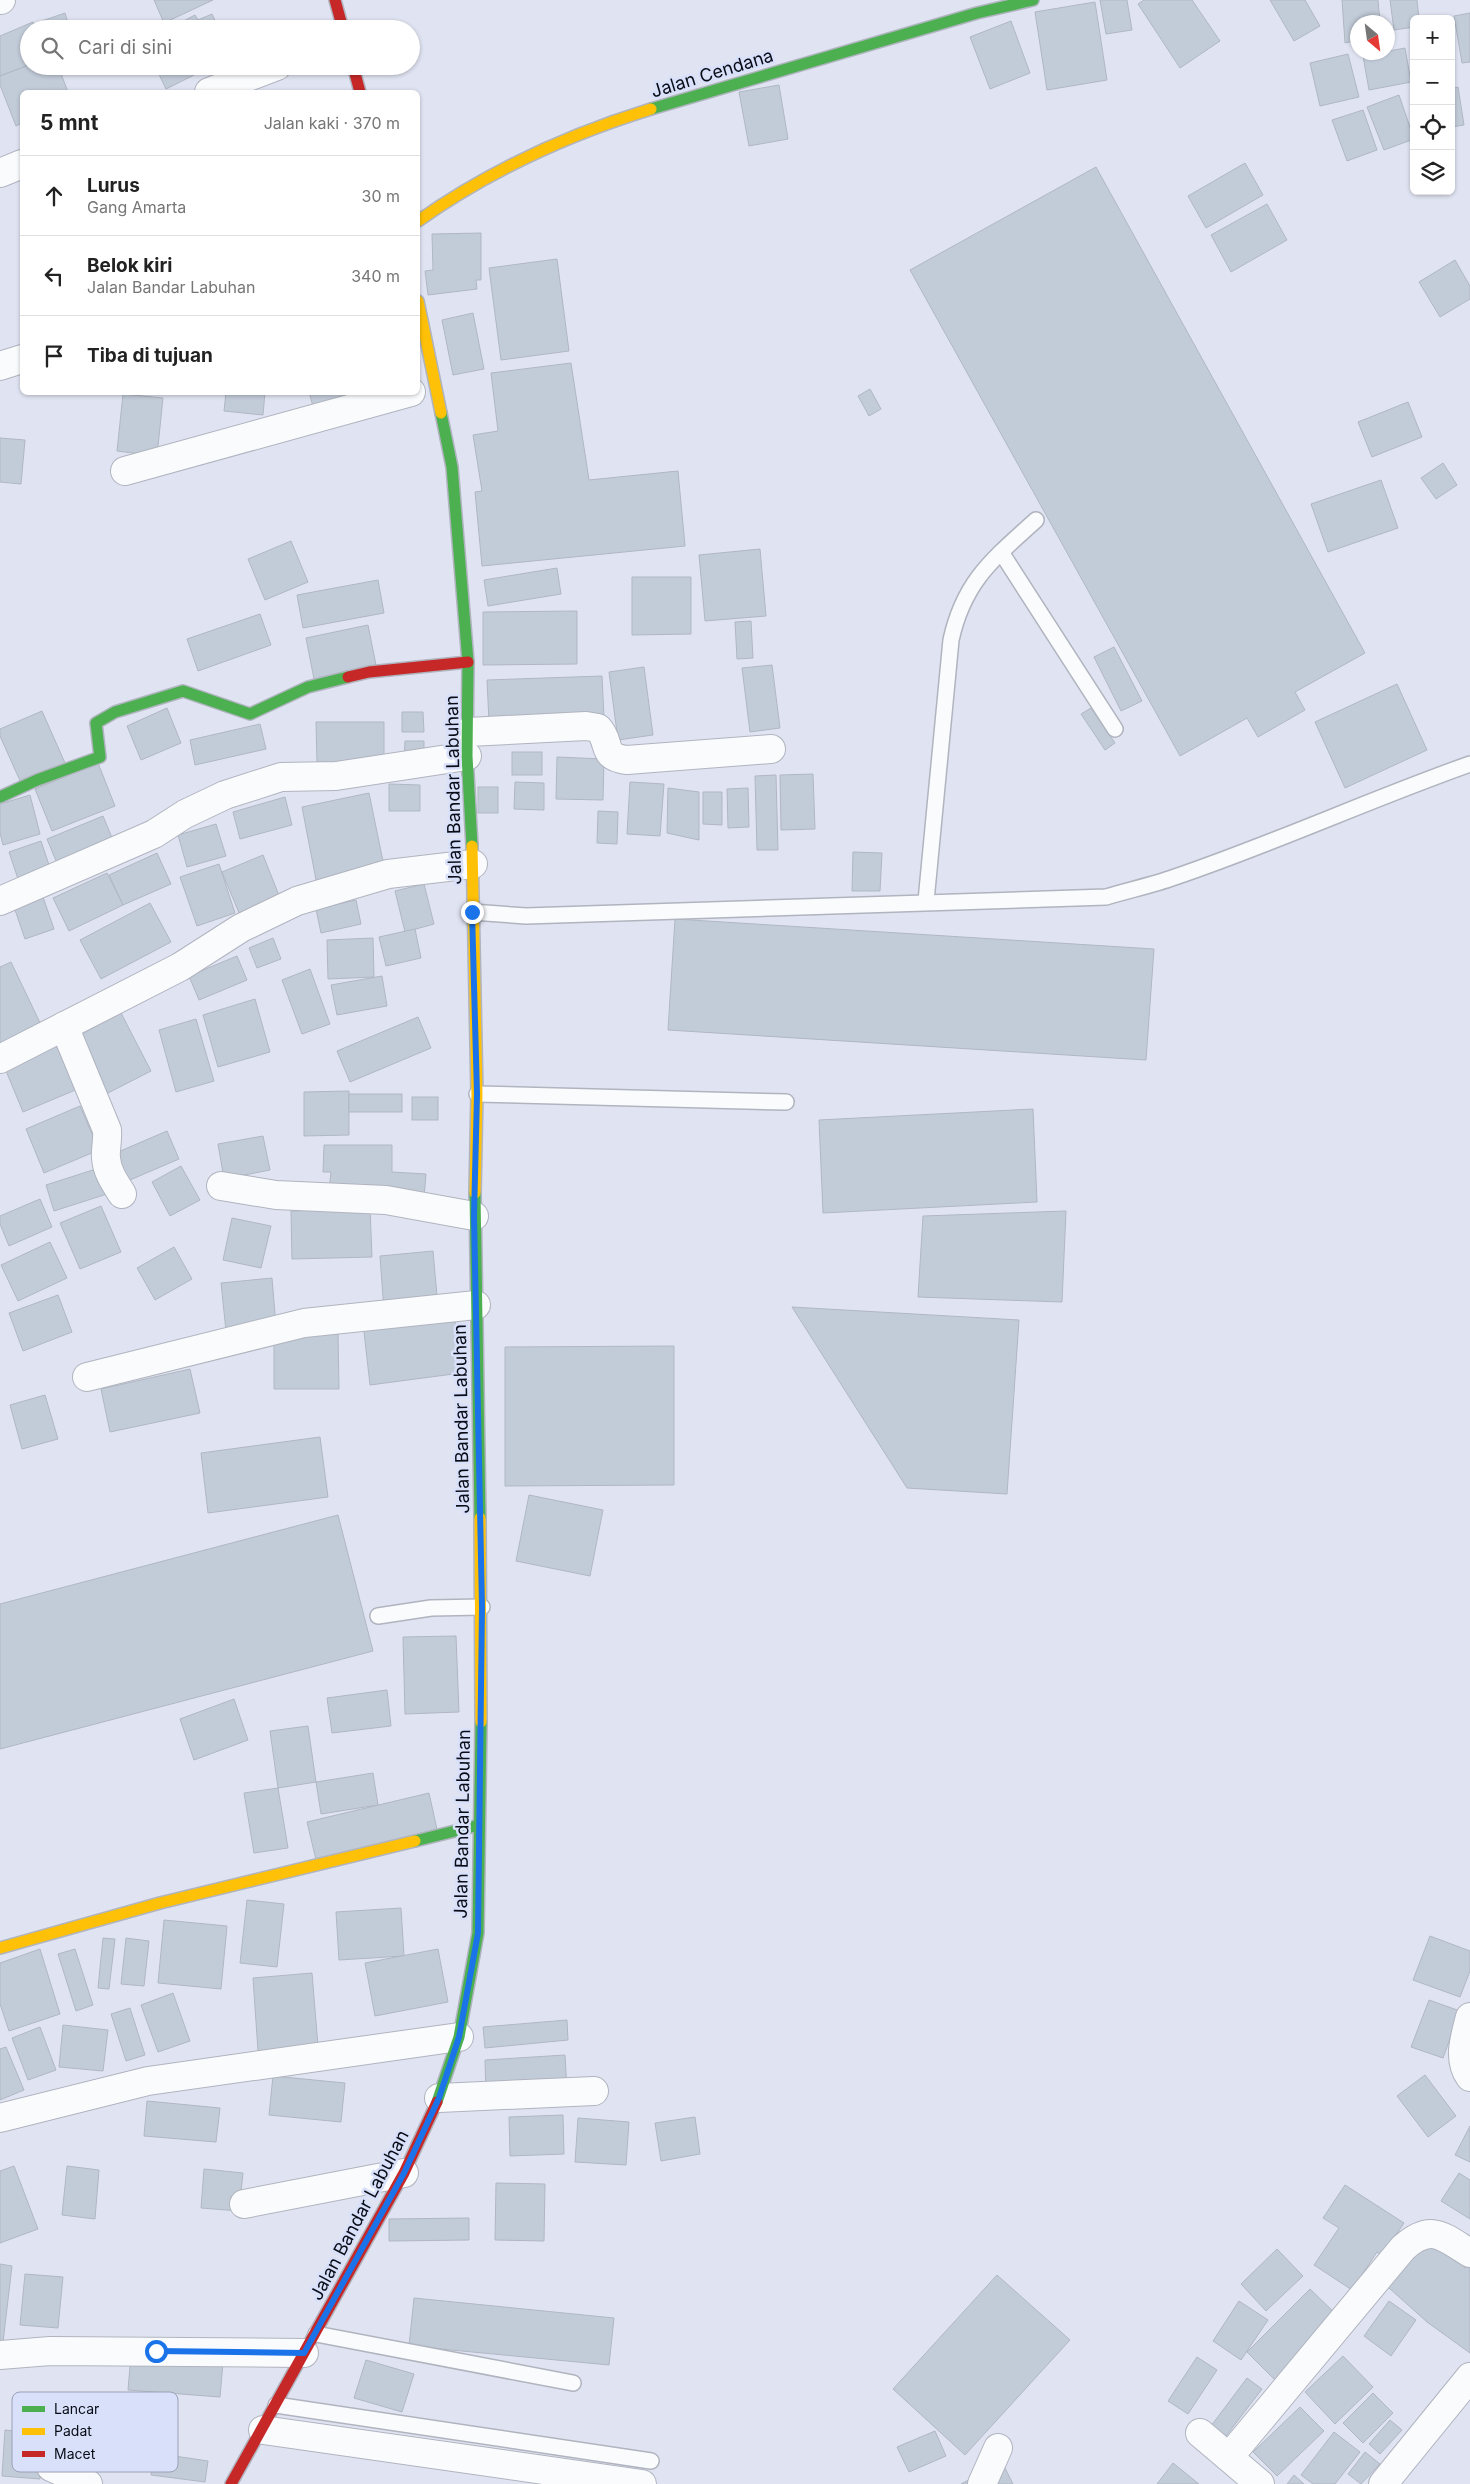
<!DOCTYPE html>
<html lang="id">
<head>
<meta charset="utf-8">
<style>
	body { margin:0; font-family:Inter,sans-serif; background:#f2f2f2; color:#222 }
	.controls { position:absolute; right:15px; top:15px; display:grid; overflow:hidden; border-radius:8px; box-shadow:0 1px 4px #0004 }
	.controls button { width:45px; height:45px; display:grid; place-items:center; padding:0; border:0; border-bottom:1px solid #e0e0e0; background:#fff; color:#222; font:25px sans-serif }
	.compass { position:absolute; left:1350px; top:15px; width:45px; height:45px; border-radius:50%; background:#fff; box-shadow:0 1px 4px #0004; rotate:151deg }
	.stop { position:absolute; width:15px; height:15px; margin:-11px; border:4px solid #1a73e8; border-radius:50%; background:#fff }
	.stop.end { background:#1a73e8; border-color:#fff; box-shadow:0 1px 5px #0008 }
	.list { margin:0; padding:0; list-style:none }
	h2 { display:flex; justify-content:space-between; align-items:center; height:65px; margin:0; padding:0 20px; font-size:21px }
	h2 small { font-size:16px; font-weight:400; color:#767676 }
	.list li { display:grid; grid-template-columns:32px 1fr auto; gap:15px; align-items:center; box-sizing:border-box; height:80px; padding:0 20px; border-top:1px solid #e0e0e0 }
	.list b { display:block; font-size:19px; white-space:nowrap }
	.list p { margin:0; font-size:16px; white-space:nowrap; color:#767676 }
	.list em { font-size:16px; font-style:normal; color:#767676 }
	.icon { flex:none; width:28px; height:28px; fill:none; stroke:currentColor; stroke-width:2; stroke-linecap:round; stroke-linejoin:round }
	.map { position:relative; flex:none; width:1470px; height:2484px; overflow:hidden }
	.search { position:absolute; background:#fff; box-shadow:0 1px 4px #0004; left:20px; top:20px; width:400px; height:55px; display:flex; align-items:center; gap:12px; box-sizing:border-box; padding:0 18px; border-radius:28px; color:#767676; font-size:19px }
	.panel { position:absolute; background:#fff; box-shadow:0 1px 4px #0004; left:20px; top:90px; width:400px; height:305px; border-radius:8px }
	.map>svg:first-child { display:block }
</style>
</head>
<body>
<div class="map">
<svg width="1470" height="2484" viewBox="0 0 1470 2484">
	<rect width="100%" height="100%" fill="#e0e4f2"/>
	<g fill="#c2ccd9" stroke="#b0b7c2">
		<polygon points="154,0 213,0 164,23"/>
		<polygon points="1100,0 1127,0 1132,30 1106,34"/>
		<polygon points="1144,0 1192,0 1220,41 1180,68 1138,4"/>
		<polygon points="1270,0 1305,0 1320,26 1294,41"/>
		<polygon points="1342,0 1378,0 1380,22 1358,22 1358,40 1345,43"/>
		<polygon points="1390,0 1417,0 1419,19 1414,19 1414,27 1394,30"/>
		<polygon points="1095,2 1107,80 1047,90 1035,12"/>
		<polygon points="65,13 70,29 44,29 42,21"/>
		<polygon points="1470,13 1470,62 1462,63 1454,16"/>
		<polygon points="212,14 219,29 168,29 195,15 198,20"/>
		<polygon points="1011,21 1030,73 990,89 970,37"/>
		<polygon points="33,22 36,29 29,29 29,65 0,76 0,36"/>
		<polygon points="1405,48 1411,82 1369,90 1363,56"/>
		<polygon points="1348,54 1359,97 1320,106 1310,63"/>
		<polygon points="29,65 58,66 68,92 22,92 22,123 16,126 0,85 0,76"/>
		<polygon points="155,66 236,66 238,70 216,80 210,67 166,89"/>
		<polygon points="779,85 788,139 749,146 739,92"/>
		<polygon points="1458,87 1464,125 1451,127 1451,89"/>
		<polygon points="1399,95 1414,139 1384,150 1367,107"/>
		<polygon points="1363,110 1377,150 1347,161 1332,120"/>
		<polygon points="1245,163 1263,195 1206,228 1188,196"/>
		<polygon points="1096,167 1365,653 1295,692 1305,710 1258,737 1247,718 1180,756 910,270"/>
		<polygon points="1267,204 1287,240 1231,272 1211,235"/>
		<polygon points="481,233 481,280 476,280 477,289 428,295 425,271 433,270 432,234"/>
		<polygon points="557,259 569,351 501,360 489,268"/>
		<polygon points="1455,260 1470,286 1470,299 1440,317 1419,282"/>
		<polygon points="473,313 484,369 453,375 442,320"/>
		<polygon points="571,363 589,480 678,471 685,546 482,566 475,492 482,491 473,435 498,431 491,373"/>
		<polygon points="870,389 881,409 869,416 858,396"/>
		<polygon points="226,392 265,392 263,415 224,411"/>
		<polygon points="309,392 382,392 314,410"/>
		<polygon points="123,394 163,398 157,456 117,451"/>
		<polygon points="1408,402 1422,437 1372,457 1358,422"/>
		<polygon points="0,438 25,440 21,484 0,482"/>
		<polygon points="1443,463 1457,485 1436,499 1421,478"/>
		<polygon points="1381,480 1398,528 1328,552 1311,504"/>
		<polygon points="291,541 308,582 265,600 248,559"/>
		<polygon points="760,549 766,616 705,621 699,555"/>
		<polygon points="557,568 561,594 488,606 484,580"/>
		<polygon points="632,577 691,577 691,634 632,635"/>
		<polygon points="378,580 384,613 303,628 297,595"/>
		<polygon points="577,611 577,664 483,665 483,612"/>
		<polygon points="260,614 271,645 198,671 187,639"/>
		<polygon points="751,621 753,658 737,659 735,622"/>
		<polygon points="368,625 376,665 314,679 306,638"/>
		<polygon points="1114,647 1142,701 1121,711 1094,657"/>
		<polygon points="772,665 780,728 750,732 742,668"/>
		<polygon points="644,667 653,735 618,740 609,672"/>
		<polygon points="602,676 604,718 489,722 487,680"/>
		<polygon points="1397,684 1427,750 1345,788 1315,722"/>
		<polygon points="167,708 181,743 141,760 127,726"/>
		<polygon points="1091,708 1115,743 1105,750 1081,714"/>
		<polygon points="42,711 65,763 21,783 0,736 0,729"/>
		<polygon points="402,712 423,712 424,732 402,732"/>
		<polygon points="316,722 384,722 384,763 317,763"/>
		<polygon points="260,724 266,749 195,765 190,740"/>
		<polygon points="405,741 424,741 424,762 404,762"/>
		<rect x="512" y="752" width="30" height="23"/>
		<polygon points="557,757 604,759 603,800 556,799"/>
		<polygon points="98,763 115,806 52,831 35,789"/>
		<polygon points="813,774 815,829 781,830 780,775"/>
		<polygon points="776,775 778,850 757,850 755,776"/>
		<polygon points="515,782 544,783 544,810 514,809"/>
		<polygon points="630,782 664,784 660,836 627,834"/>
		<polygon points="389,784 420,785 420,811 389,811"/>
		<rect x="478" y="787" width="20" height="26"/>
		<polygon points="668,788 699,792 699,840 667,833"/>
		<polygon points="748,788 749,827 728,828 727,789"/>
		<polygon points="703,792 722,792 722,825 703,824"/>
		<polygon points="369,793 385,871 317,885 302,807"/>
		<polygon points="30,795 40,834 3,845 0,833 0,804"/>
		<polygon points="285,797 292,825 240,839 233,812"/>
		<polygon points="598,811 618,812 617,844 597,843"/>
		<polygon points="103,816 115,845 59,868 47,839"/>
		<polygon points="216,824 226,856 187,867 178,835"/>
		<polygon points="41,841 50,868 18,879 9,852"/>
		<polygon points="853,852 882,853 880,891 852,891"/>
		<polygon points="157,853 171,884 123,905 109,875"/>
		<polygon points="263,855 282,903 242,920 222,872"/>
		<polygon points="219,864 235,913 197,926 180,877"/>
		<polygon points="107,873 123,905 69,931 53,898"/>
		<polygon points="424,884 434,924 405,932 395,891"/>
		<polygon points="43,897 54,929 25,939 14,907"/>
		<polygon points="356,900 361,924 321,933 316,909"/>
		<polygon points="150,903 171,942 101,979 80,940"/>
		<polygon points="675,919 1154,949 1146,1060 668,1030"/>
		<polygon points="415,929 421,958 386,966 379,937"/>
		<polygon points="273,938 281,959 257,968 249,948"/>
		<polygon points="373,938 374,977 328,979 327,940"/>
		<polygon points="237,956 247,980 199,1000 189,976"/>
		<polygon points="11,962 44,1031 0,1052 0,967"/>
		<polygon points="310,969 330,1024 302,1034 282,980"/>
		<polygon points="382,976 387,1006 337,1015 331,985"/>
		<polygon points="255,999 270,1052 218,1067 203,1015"/>
		<polygon points="121,1013 151,1071 106,1094 76,1037"/>
		<polygon points="418,1017 431,1048 350,1082 337,1051"/>
		<polygon points="196,1019 214,1081 176,1092 159,1030"/>
		<polygon points="66,1040 85,1086 23,1112 4,1066"/>
		<polygon points="349,1091 349,1135 304,1136 304,1092"/>
		<rect x="349" y="1094" width="53" height="18"/>
		<rect x="412" y="1097" width="26" height="23"/>
		<polygon points="80,1106 99,1150 44,1173 26,1129"/>
		<polygon points="1033,1109 1037,1202 823,1213 819,1120"/>
		<polygon points="167,1131 179,1159 123,1183 111,1155"/>
		<polygon points="263,1136 270,1170 224,1179 218,1144"/>
		<polygon points="324,1145 392,1145 392,1172 426,1174 424,1198 329,1190 331,1172 323,1172"/>
		<polygon points="181,1166 200,1200 170,1216 152,1182"/>
		<polygon points="99,1168 107,1194 54,1211 46,1185"/>
		<polygon points="40,1199 52,1227 9,1246 0,1224 0,1216"/>
		<polygon points="101,1206 121,1252 80,1269 60,1223"/>
		<polygon points="370,1208 372,1257 292,1259 291,1211"/>
		<polygon points="1066,1211 1062,1302 918,1297 923,1216"/>
		<polygon points="232,1218 271,1226 261,1268 223,1260"/>
		<polygon points="50,1242 67,1278 18,1301 1,1265"/>
		<polygon points="174,1247 192,1279 155,1300 137,1268"/>
		<polygon points="433,1251 438,1307 384,1311 380,1256"/>
		<polygon points="272,1278 276,1326 226,1331 221,1283"/>
		<polygon points="58,1295 72,1332 23,1351 9,1313"/>
		<polygon points="792,1307 1019,1320 1007,1494 907,1488"/>
		<polygon points="454,1312 461,1373 370,1385 363,1323"/>
		<polygon points="338,1334 339,1389 274,1389 274,1335"/>
		<polygon points="674,1346 674,1485 505,1486 505,1347"/>
		<polygon points="190,1369 200,1413 110,1432 101,1389"/>
		<polygon points="45,1395 58,1439 22,1449 10,1405"/>
		<polygon points="320,1437 328,1497 208,1513 201,1453"/>
		<polygon points="529,1495 603,1510 590,1576 516,1561"/>
		<polygon points="338,1515 373,1651 0,1749 0,1604"/>
		<polygon points="456,1636 459,1712 405,1714 403,1637"/>
		<polygon points="387,1690 391,1726 332,1733 327,1698"/>
		<polygon points="234,1699 248,1740 194,1760 180,1719"/>
		<polygon points="308,1726 316,1782 278,1788 270,1731"/>
		<polygon points="373,1773 378,1805 321,1814 316,1782"/>
		<polygon points="278,1788 288,1848 254,1853 244,1793"/>
		<polygon points="429,1793 438,1834 317,1864 307,1822"/>
		<polygon points="247,1900 284,1904 277,1967 240,1963"/>
		<polygon points="401,1908 404,1956 339,1960 336,1912"/>
		<polygon points="164,1920 227,1926 221,1989 158,1983"/>
		<polygon points="1430,1936 1470,1951 1470,1971 1460,1997 1413,1980"/>
		<polygon points="103,1938 115,1939 109,1989 98,1988"/>
		<polygon points="126,1938 149,1941 144,1986 121,1984"/>
		<polygon points="40,1949 60,2014 9,2031 0,2004 0,1963"/>
		<polygon points="75,1949 93,2005 76,2011 58,1954"/>
		<polygon points="438,1949 448,2002 375,2016 365,1963"/>
		<polygon points="312,1973 318,2046 258,2051 253,1978"/>
		<polygon points="173,1993 190,2041 158,2052 141,2005"/>
		<polygon points="1429,2000 1460,2011 1443,2058 1411,2047"/>
		<polygon points="130,2008 145,2055 126,2061 111,2014"/>
		<polygon points="567,2020 568,2040 485,2048 483,2027"/>
		<polygon points="63,2025 108,2030 103,2071 59,2067"/>
		<polygon points="40,2027 56,2070 28,2080 12,2038"/>
		<polygon points="6,2047 24,2090 0,2100 0,2049"/>
		<polygon points="565,2055 567,2090 486,2095 485,2060"/>
		<polygon points="1425,2075 1456,2116 1428,2137 1397,2096"/>
		<polygon points="273,2076 345,2083 341,2122 269,2115"/>
		<polygon points="147,2101 220,2108 216,2142 144,2136"/>
		<polygon points="563,2115 564,2154 510,2156 509,2117"/>
		<polygon points="695,2117 700,2154 661,2161 655,2123"/>
		<polygon points="578,2118 629,2122 626,2165 575,2162"/>
		<polygon points="1470,2126 1470,2162 1455,2155"/>
		<polygon points="14,2166 38,2229 0,2243 0,2171"/>
		<polygon points="67,2166 99,2170 95,2219 62,2215"/>
		<polygon points="204,2169 243,2173 239,2211 201,2208"/>
		<polygon points="1459,2173 1470,2180 1470,2219 1441,2201"/>
		<polygon points="496,2183 545,2184 544,2241 495,2240"/>
		<polygon points="1345,2185 1404,2223 1382,2256 1377,2252 1352,2290 1314,2265 1339,2228 1323,2218"/>
		<polygon points="469,2218 469,2240 389,2241 389,2219"/>
		<polygon points="1430,2238 1465,2268 1467,2266 1470,2268 1470,2353 1427,2322 1388,2287"/>
		<polygon points="1277,2249 1303,2276 1266,2311 1241,2284"/>
		<polygon points="0,2264 12,2266 3,2342 0,2342"/>
		<polygon points="25,2274 63,2277 58,2328 20,2325"/>
		<polygon points="997,2275 1070,2340 965,2455 893,2389"/>
		<polygon points="1310,2289 1340,2318 1276,2381 1247,2352"/>
		<polygon points="414,2298 614,2318 609,2365 409,2346"/>
		<polygon points="1239,2301 1268,2320 1241,2360 1213,2341"/>
		<polygon points="1389,2301 1416,2320 1391,2356 1364,2336"/>
		<polygon points="131,2355 223,2362 220,2397 128,2390"/>
		<polygon points="1343,2356 1373,2387 1335,2424 1305,2392"/>
		<polygon points="1197,2357 1217,2370 1188,2414 1168,2401"/>
		<polygon points="366,2360 414,2374 402,2412 354,2398"/>
		<polygon points="1247,2378 1262,2389 1223,2440 1208,2430"/>
		<polygon points="1373,2393 1393,2413 1363,2443 1343,2423"/>
		<polygon points="1300,2407 1324,2431 1277,2476 1253,2452"/>
		<polygon points="1390,2420 1402,2430 1380,2454 1369,2444"/>
		<polygon points="5,2430 44,2434 40,2479 2,2476"/>
		<polygon points="935,2431 946,2456 909,2472 897,2447"/>
		<polygon points="1334,2432 1360,2452 1335,2484 1313,2484 1301,2475"/>
		<polygon points="1365,2452 1380,2464 1361,2484 1348,2474"/>
		<polygon points="154,2453 208,2461 205,2482 151,2475"/>
		<polygon points="1002,2462 1013,2484 961,2484"/>
		<polygon points="1173,2463 1199,2484 1157,2484"/>
		<polygon points="1294,2475 1304,2484 1287,2484"/>
	</g>
	<g fill="none" stroke-linecap="round" stroke-linejoin="round">
		<defs>
			<g id="lane">
				<polyline points="1001,552 1115,729"/>
				<path d="M926,901L951,640C964,581 993,559 1036,520"/>
				<path d="M472,912L526,916L1106,897C1129,890 1153,885 1175,877C1275,843 1371,799 1470,764"/>
				<polyline points="477,1094 786,1102"/>
				<polyline points="378,1616 431,1608 482,1607"/>
				<polyline points="316,2334 573,2383"/>
				<polyline points="276,2405 651,2461"/>
			</g>
			<g id="street">
				<polyline points="0,0 1,0"/>
				<polyline points="209,92 277,66"/>
				<polyline points="0,173 22,164"/>
				<polyline points="0,366 22,359"/>
				<polyline points="125,471 411,392"/>
				<path d="M468,732L586,726L598,728C612,743 600,757 627,760L771,749"/>
				<polyline points="0,901 154,834 185,814 225,795 281,777 336,776 467,756"/>
				<path d="M64,1026L107,1130C108,1141 105,1150 106,1158C107,1172 115,1183 122,1194"/>
				<polyline points="0,1059 180,967 241,928 297,901 388,874 473,864"/>
				<polyline points="221,1186 276,1195 386,1200 474,1216"/>
				<polyline points="87,1377 304,1323 476,1305"/>
				<path d="M1470,2017C1465,2037 1457,2059 1470,2077"/>
				<polyline points="439,2098 594,2091"/>
				<polyline points="0,2118 148,2081 459,2037"/>
				<polyline points="244,2204 404,2173"/>
				<polyline points="0,2355 50,2351 304,2353"/>
				<polyline points="263,2430 642,2484"/>
				<polyline points="1200,2433 1260,2484"/>
				<path d="M1229,2457L1403,2248C1431,2223 1442,2236 1470,2253"/>
				<polyline points="51,2467 88,2484"/>
				<polyline points="982,2484 998,2448"/>
				<polyline points="1383,2484 1470,2377"/>
			</g>
			<g id="fast">
				<polyline points="651,109 977,13 1033,0"/>
				<polyline points="441,413 452,467 468,662 467,756 472,846"/>
				<polyline points="0,797 37,780 100,757 96,723 115,712 183,691 250,714 308,687 348,677"/>
				<polyline points="475,1193 480,1518"/>
				<polyline points="415,1841 479,1825"/>
				<polyline points="437,2102 459,2037 478,1933 481,1722"/>
			</g>
			<g id="slow">
				<path d="M418,221C490,170 567,135 651,109"/>
				<polyline points="418,301 441,413"/>
				<polyline points="472,846 477,1094 475,1193"/>
				<polyline points="480,1518 481,1722"/>
				<polyline points="0,1948 160,1903 415,1841"/>
			</g>
			<g id="jam">
				<polyline points="335,0 343,29"/>
				<polyline points="353,66 360,92"/>
				<polyline points="348,677 369,672 468,662"/>
				<polyline points="231,2484 404,2173 437,2102"/>
			</g>
		</defs>
		<use href="#lane" stroke="#b0b4bf" stroke-width="18"/>
		<use href="#street" stroke="#b0b4bf" stroke-width="30"/>
		<use href="#fast" stroke="#b0b4bf" stroke-width="14"/>
		<use href="#slow" stroke="#b0b4bf" stroke-width="14"/>
		<use href="#jam" stroke="#b0b4bf" stroke-width="14"/>
		<use href="#lane" stroke="#fafbfd" stroke-width="15"/>
		<use href="#street" stroke="#fafbfd" stroke-width="28"/>
		<use href="#fast" stroke="#4caf50" stroke-width="11"/>
		<use href="#slow" stroke="#ffc107" stroke-width="11"/>
		<use href="#jam" stroke="#c62828" stroke-width="11"/>
	</g>
	<g fill="none" stroke-linecap="round" stroke-linejoin="round">
		<polyline stroke="#1a73e8" stroke-width="6" points="156,2351 304,2353 404,2173 439,2098 459,2037 478,1933 482,1607 474,1216 477,1094 472,912"/>
	</g>
	<g text-anchor="middle" dominant-baseline="central" stroke-width="5" stroke-linejoin="round" paint-order="stroke">
		<g font-size="18" fill="#090c16" stroke="#d8e0fa">
			<text transform="translate(712 73) rotate(-17)">Jalan Cendana</text>
			<text transform="translate(453 790) rotate(-91)">Jalan Bandar Labuhan</text>
			<text transform="translate(461 1419) rotate(-91)">Jalan Bandar Labuhan</text>
			<text transform="translate(462 1824) rotate(-89)">Jalan Bandar Labuhan</text>
			<text transform="translate(359 2215) rotate(-62)">Jalan Bandar Labuhan</text>
		</g>
	</g>
	<rect x="12" y="2392" width="166" height="80" rx="8" fill="#d8e0fa" stroke="#9aa0b6" stroke-width="1"/>
	<rect x="22" y="2406" width="23" height="6" fill="#4caf50"/>
	<rect x="22" y="2428" width="23" height="7" fill="#ffc107"/>
	<rect x="22" y="2451" width="23" height="6" fill="#c62828"/>
	<g font-size="14" fill="#090c16">
		<text x="54" y="2414">Lancar</text>
		<text x="54" y="2436">Padat</text>
		<text x="54" y="2459">Macet</text>
	</g>
</svg>
<div class="controls">
<button>+</button>
<button>−</button>
<button><svg class="icon" aria-label="locate" viewBox="0 0 24 24"><circle cx="12" cy="12" r="6"/><path d="M12 2v4M12 18v4M2 12h4M18 12h4"/></svg></button>
<button><svg class="icon" aria-label="layers" viewBox="0 0 24 24"><path d="M12 4l9 5-9 5-9-5zM3 14l9 5 9-5"/></svg></button>
</div>
<svg class="compass" viewBox="-18 -18 36 36"><path d="M0-13l5 13h-10z" fill="#e53935"/><path d="M0 13l5-13h-10z" fill="#767676"/></svg>
<div class="stop" style="left:156px;top:2351px"></div>
<div class="stop end" style="left:472px;top:912px"></div>
<div class="search"><svg class="icon" aria-label="search" viewBox="0 0 24 24"><circle cx="10" cy="10" r="6"/><path d="M15 15l6 6"/></svg>Cari di sini</div>
<section class="panel">
<h2>5 mnt<small>Jalan kaki · 370 m</small></h2>
<ul class="list">
<li><svg class="icon" aria-label="ahead" viewBox="0 0 24 24"><path d="M12 20V5M6 11l6-6 6 6"/></svg><div><b>Lurus</b><p>Gang Amarta</p></div><em>30 m</em></li>
<li><svg class="icon" aria-label="left" viewBox="0 0 24 24"><path d="M17 20v-9H6M10 6l-5 5 5 5"/></svg><div><b>Belok kiri</b><p>Jalan Bandar Labuhan</p></div><em>340 m</em></li>
<li><svg class="icon" aria-label="arrive" viewBox="0 0 24 24"><path d="M6 21V4h12l-3 4 3 4H6"/></svg><div><b>Tiba di tujuan</b></div></li>
</ul>
</section>
</div>
</body>
</html>
